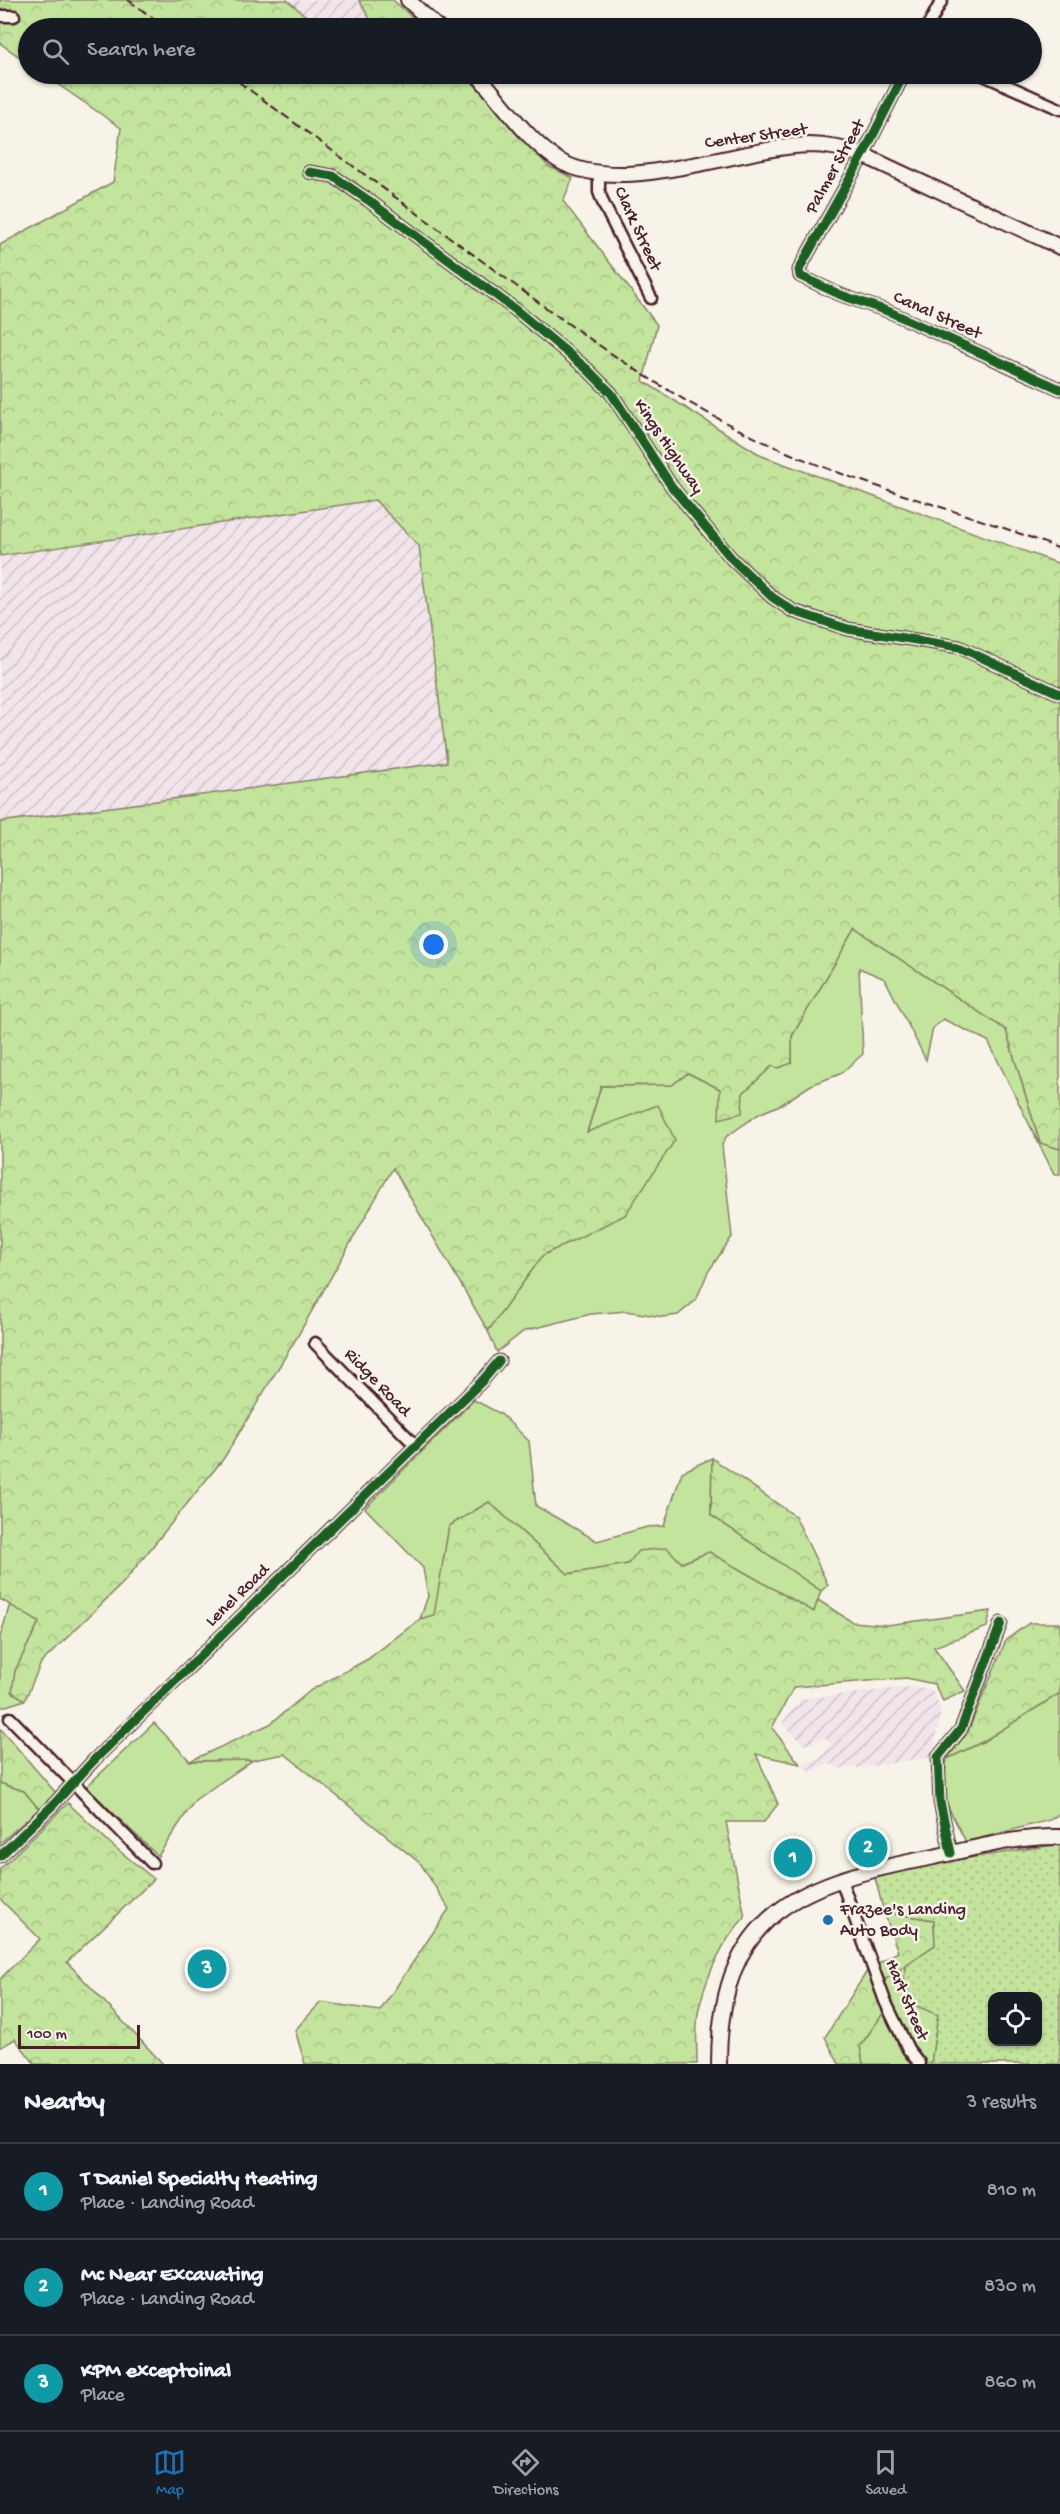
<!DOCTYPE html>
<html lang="en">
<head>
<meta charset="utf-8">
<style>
	body { margin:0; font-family:"Gochi Hand",sans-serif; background:#242831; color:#f1f3f6 }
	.controls { position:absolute; right:18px; bottom:18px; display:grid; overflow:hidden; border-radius:12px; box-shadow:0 2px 4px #0004 }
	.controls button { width:54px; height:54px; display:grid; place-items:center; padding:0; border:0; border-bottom:2px solid #363941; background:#171b24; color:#f1f3f6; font:30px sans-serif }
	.scale { position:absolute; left:18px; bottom:15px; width:122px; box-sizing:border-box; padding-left:6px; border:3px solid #4a1f2b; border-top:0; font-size:16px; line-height:21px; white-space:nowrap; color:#4a1f2b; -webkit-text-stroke:4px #f7f3e8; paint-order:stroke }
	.you { position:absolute; left:434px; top:945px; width:21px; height:21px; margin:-15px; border:4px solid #fff; border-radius:50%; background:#1a73e8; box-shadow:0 0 0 9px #1a73e833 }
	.badge { display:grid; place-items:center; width:39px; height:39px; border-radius:50%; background:#1f6fb2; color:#fff; font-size:20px; font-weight:700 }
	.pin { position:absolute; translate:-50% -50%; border:3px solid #fff; box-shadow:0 2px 6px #0006 }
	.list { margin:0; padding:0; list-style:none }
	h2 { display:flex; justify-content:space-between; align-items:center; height:78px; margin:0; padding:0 24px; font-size:26px }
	h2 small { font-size:20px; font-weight:400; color:#9ea1a6 }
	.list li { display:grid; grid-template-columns:39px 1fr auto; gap:18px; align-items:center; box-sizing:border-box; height:96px; padding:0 24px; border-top:2px solid #363941 }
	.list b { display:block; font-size:22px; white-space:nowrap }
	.list p { margin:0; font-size:20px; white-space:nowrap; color:#9ea1a6 }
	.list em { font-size:20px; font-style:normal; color:#9ea1a6 }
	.icon { flex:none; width:33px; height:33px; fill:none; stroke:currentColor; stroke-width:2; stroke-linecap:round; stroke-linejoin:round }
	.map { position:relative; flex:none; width:1060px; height:2064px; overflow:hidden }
	.search { position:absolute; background:#171b24; box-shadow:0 2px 4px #0004; left:18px; right:18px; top:18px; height:66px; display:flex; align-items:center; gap:15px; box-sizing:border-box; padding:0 21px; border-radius:33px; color:#9ea1a6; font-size:22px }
	.sheet { height:366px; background:#171b24 }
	nav { display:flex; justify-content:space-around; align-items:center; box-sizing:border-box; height:84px; border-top:2px solid #363941; background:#171b24; font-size:16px; color:#9ea1a6 }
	nav a { display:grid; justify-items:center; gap:3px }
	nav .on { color:#1f6fb2 }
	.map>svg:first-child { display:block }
</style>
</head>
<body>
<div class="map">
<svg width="1060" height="2064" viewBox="0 0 1060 2064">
	<defs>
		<pattern id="industrial-furrows" width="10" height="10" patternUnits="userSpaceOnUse" patternTransform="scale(1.5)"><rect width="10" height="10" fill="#f1e4ea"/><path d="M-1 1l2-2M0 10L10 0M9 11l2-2" fill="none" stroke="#d0c3c9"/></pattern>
		<pattern id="forest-crowns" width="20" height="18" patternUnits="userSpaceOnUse" patternTransform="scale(1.5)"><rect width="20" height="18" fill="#c2e49d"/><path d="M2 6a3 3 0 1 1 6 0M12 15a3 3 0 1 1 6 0" fill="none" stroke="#a8c387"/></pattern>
		<pattern id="park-dots" width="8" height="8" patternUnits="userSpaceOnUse" patternTransform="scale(1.5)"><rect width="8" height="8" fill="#c2e49d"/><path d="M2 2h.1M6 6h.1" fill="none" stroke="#a8c387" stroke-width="1.8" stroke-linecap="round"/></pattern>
	</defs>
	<rect width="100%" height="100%" fill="#f7f3e8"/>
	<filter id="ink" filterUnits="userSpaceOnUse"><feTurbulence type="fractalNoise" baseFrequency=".0167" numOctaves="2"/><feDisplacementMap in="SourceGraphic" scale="12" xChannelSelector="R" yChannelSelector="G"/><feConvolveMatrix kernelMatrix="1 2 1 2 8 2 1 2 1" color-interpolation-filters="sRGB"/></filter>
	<g filter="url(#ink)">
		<g fill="url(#industrial-furrows)">
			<polygon points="287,0 359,0 372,21 338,28 320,28"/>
			<polygon points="375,499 419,546 447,763 0,822 0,556"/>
			<polygon points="911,1687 932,1690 941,1710 932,1757 858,1768 840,1768 828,1763 810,1772 802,1765 821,1758 831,1744 825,1738 804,1745 782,1723 801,1699"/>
		</g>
		<g fill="#c2e49d" stroke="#868264" stroke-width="1.5">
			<polygon points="855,929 1006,1030 1040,1143 1060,1149 1060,1174 1054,1174 988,1041 943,1019 933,1028 926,1060 885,979 859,968 863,1054 840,1074 811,1085 782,1104 759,1114 726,1137 722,1145 732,1237 708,1272 696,1300 678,1315 663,1317 626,1311 591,1314 524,1331 497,1352 488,1331 543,1255 625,1215 587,1133 601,1086 672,1085 688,1073 720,1089 743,1093 772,1066 792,1063 792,1036"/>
			<polygon points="474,1400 501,1414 529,1441 536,1506 597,1541 647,1527 664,1526 682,1472 712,1458 711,1515 821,1591 814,1612 709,1552 682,1563 628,1564 568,1574 489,1502 449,1526 435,1615 420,1619 428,1596 423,1568 365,1508"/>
			<polygon points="10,1604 39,1622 15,1671 13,1692 25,1700 0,1708 0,1637"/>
			<polygon points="1060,1693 1060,1813 1050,1820 966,1842 942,1795 947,1759 984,1741"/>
			<polygon points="154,1723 190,1761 253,1760 195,1800 158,1856 86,1787"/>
			<polygon points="0,1783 24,1791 39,1809 0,1843"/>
			<polygon points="907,1964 903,1982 938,2015 931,2064 863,2064 860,2046 884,2012 875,1987"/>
		</g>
		<g fill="url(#forest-crowns)" stroke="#868264" stroke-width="1.5">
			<polygon points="0,0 287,0 320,28 28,28 28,63 0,43"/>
			<polygon points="359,0 393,0 424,28 338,28 371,21"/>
			<polygon points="43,74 465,74 548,166 573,178 563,201 657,325 643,381 762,456 1060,564 1060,1149 1040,1143 1006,1030 855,929 792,1036 792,1063 778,1068 772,1066 743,1093 742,1113 719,1119 720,1089 688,1073 672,1085 601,1086 587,1132 658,1105 675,1140 625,1215 543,1255 488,1331 393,1168 297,1337 224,1458 123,1583 41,1663 25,1700 12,1692 15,1671 39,1622 0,1599 0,822 447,762 419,546 375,500 0,556 0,245 113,182 121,128"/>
			<polygon points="712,1458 795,1516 828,1585 821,1591 711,1515"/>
			<path d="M489,1502L568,1574L628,1564L638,1551L667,1548L682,1563L709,1552L814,1612L818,1600L852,1622L887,1625L991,1611L987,1627L934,1647L965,1691L943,1701L934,1684L906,1678L794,1687L772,1728L800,1764L756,1754L778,1804L764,1822H726L745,1917C722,1941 707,1976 699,2008C695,2025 697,2046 697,2064H305L295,2030L321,2002L380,2011L449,1909L421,1864L285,1754L253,1760L190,1761L270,1724L311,1690L368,1659L420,1619L434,1615L449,1526Z"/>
			<polygon points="1029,1623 1060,1623 1060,1693 984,1741 947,1759 968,1731 1006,1640"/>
			<polygon points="0,1728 56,1793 39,1809 24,1791 0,1783"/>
			<polygon points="68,1803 111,1844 154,1879 67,1962 163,2064 35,2064 15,2039 0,2048 0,1979 40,1939 0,1899 0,1869"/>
			<polygon points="884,1912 934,1920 935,1945 881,1982 875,1965 898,1952"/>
			<polygon points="869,1968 884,2012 860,2046 863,2064 839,2064 825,2037"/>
		</g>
		<path fill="url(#park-dots)" stroke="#868264" stroke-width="1.5" fill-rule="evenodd" d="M1054,1845L1060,1846V2064H931L938,2015L914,2005L903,1982L907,1964L935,1945L934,1920L884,1912L875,1878L929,1864ZM992,1996H1038V2042H992Z"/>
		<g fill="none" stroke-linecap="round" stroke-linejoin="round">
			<defs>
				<g id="minor">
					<polyline points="0,16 14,16"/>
					<polyline points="927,28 942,0"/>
					<polyline points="904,74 863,155 807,255 799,270 800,276 841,295 890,312 1060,389"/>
					<polyline points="981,74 1060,109"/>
					<polyline points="309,172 333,176 368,200 517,311 587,369 611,393 672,487 732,559 772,597 793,611 848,629 959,647 1060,694"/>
					<polyline points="599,172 599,192 604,205 651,298"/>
					<polyline points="315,1343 416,1446"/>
					<polyline points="10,1718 152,1863"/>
					<polyline points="951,1853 940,1802 938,1757 961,1729 1001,1623"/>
					<polyline points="0,1856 54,1804 94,1760 482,1381 499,1361"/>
					<polyline points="841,1880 885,2001 908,2049 919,2063"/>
				</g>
				<g id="major">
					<polyline points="408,0 438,28"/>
					<path d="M477,74C501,101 528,141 558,160C620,198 740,147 809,145C828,145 846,149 863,155L1060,247"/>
					<path d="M719,2064C719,1910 802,1882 934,1857C975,1848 1018,1836 1060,1837"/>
				</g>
			</defs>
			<use href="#minor" stroke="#4a1f2b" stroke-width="15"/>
			<use href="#major" stroke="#4a1f2b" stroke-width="18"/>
			<use href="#minor" stroke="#f7f3e8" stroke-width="10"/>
			<use href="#major" stroke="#f7f3e8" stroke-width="14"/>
			<g stroke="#4a1f2b" stroke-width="2" stroke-dasharray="9 4.5" stroke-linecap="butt">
				<polyline points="128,0 167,28"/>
				<path d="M228,74C311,135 395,197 478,258C567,323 647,384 746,433C846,484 957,507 1060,549"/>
			</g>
			<defs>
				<g id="cycleway">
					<polyline points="904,74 863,155 807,255 799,270 800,276 841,295 890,312 1060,389"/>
					<polyline points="309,172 333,176 368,200 517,311 587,369 611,393 672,487 732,559 772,597 793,611 848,629 959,647 1060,694"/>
					<polyline points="951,1853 940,1802 938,1757 961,1729 1001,1623"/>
					<polyline points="0,1856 54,1804 94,1760 482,1381 499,1361"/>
				</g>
			</defs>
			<use href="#cycleway" stroke="#f7f3e8" stroke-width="13"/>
			<use href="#cycleway" stroke="#1b5e20" stroke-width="9"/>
		</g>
	</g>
	<circle fill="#1f6fb2" stroke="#f7f3e8" stroke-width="2" cx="828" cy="1920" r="6"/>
	<g text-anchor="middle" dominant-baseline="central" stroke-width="5" stroke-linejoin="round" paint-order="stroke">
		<g font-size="18" fill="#4a1f2b" stroke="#f7f3e8">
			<text transform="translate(756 137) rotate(-8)">Center Street</text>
			<text transform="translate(836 167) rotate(-61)">Palmer Street</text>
			<text transform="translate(637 229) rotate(65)">Clark Street</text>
			<text transform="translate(937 316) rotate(24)">Canal Street</text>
			<text transform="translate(668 447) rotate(56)">Kings Highway</text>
			<text transform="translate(377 1383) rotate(46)">Ridge Road</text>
			<text transform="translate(238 1596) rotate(-44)">Lenel Road</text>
			<text transform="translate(906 2000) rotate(67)">Hart Street</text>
		</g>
		<g font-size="18" fill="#4a1f2b" stroke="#f7f3e8" text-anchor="start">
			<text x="840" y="1910">Frazee's Landing<tspan x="840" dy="21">Auto Body</tspan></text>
		</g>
	</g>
</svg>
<div class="controls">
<button><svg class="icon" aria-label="locate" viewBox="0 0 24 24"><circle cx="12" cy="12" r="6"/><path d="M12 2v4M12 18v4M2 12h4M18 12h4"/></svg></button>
</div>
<div class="scale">100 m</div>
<div class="you"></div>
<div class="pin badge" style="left:793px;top:1858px;background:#0f9aa8">1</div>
<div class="pin badge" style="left:868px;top:1848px;background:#0f9aa8">2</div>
<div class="pin badge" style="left:207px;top:1969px;background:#0f9aa8">3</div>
<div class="search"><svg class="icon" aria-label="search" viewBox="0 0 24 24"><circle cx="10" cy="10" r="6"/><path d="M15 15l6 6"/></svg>Search here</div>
</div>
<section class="sheet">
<h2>Nearby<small>3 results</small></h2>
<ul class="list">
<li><span class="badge" style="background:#0f9aa8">1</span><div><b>T Daniel Specialty Heating</b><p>Place · Landing Road</p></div><em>810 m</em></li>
<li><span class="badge" style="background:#0f9aa8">2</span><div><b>Mc Near Excavating</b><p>Place · Landing Road</p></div><em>830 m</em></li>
<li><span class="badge" style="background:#0f9aa8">3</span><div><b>KPM exceptoinal</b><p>Place</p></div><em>860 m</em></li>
</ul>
</section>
<nav>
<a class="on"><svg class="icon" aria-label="map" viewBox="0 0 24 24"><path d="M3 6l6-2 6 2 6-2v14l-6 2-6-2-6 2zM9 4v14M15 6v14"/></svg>Map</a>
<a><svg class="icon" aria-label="directions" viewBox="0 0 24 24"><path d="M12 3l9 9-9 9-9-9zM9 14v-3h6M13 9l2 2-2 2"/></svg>Directions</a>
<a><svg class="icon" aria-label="saved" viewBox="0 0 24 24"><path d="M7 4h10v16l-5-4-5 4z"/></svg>Saved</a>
</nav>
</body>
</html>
